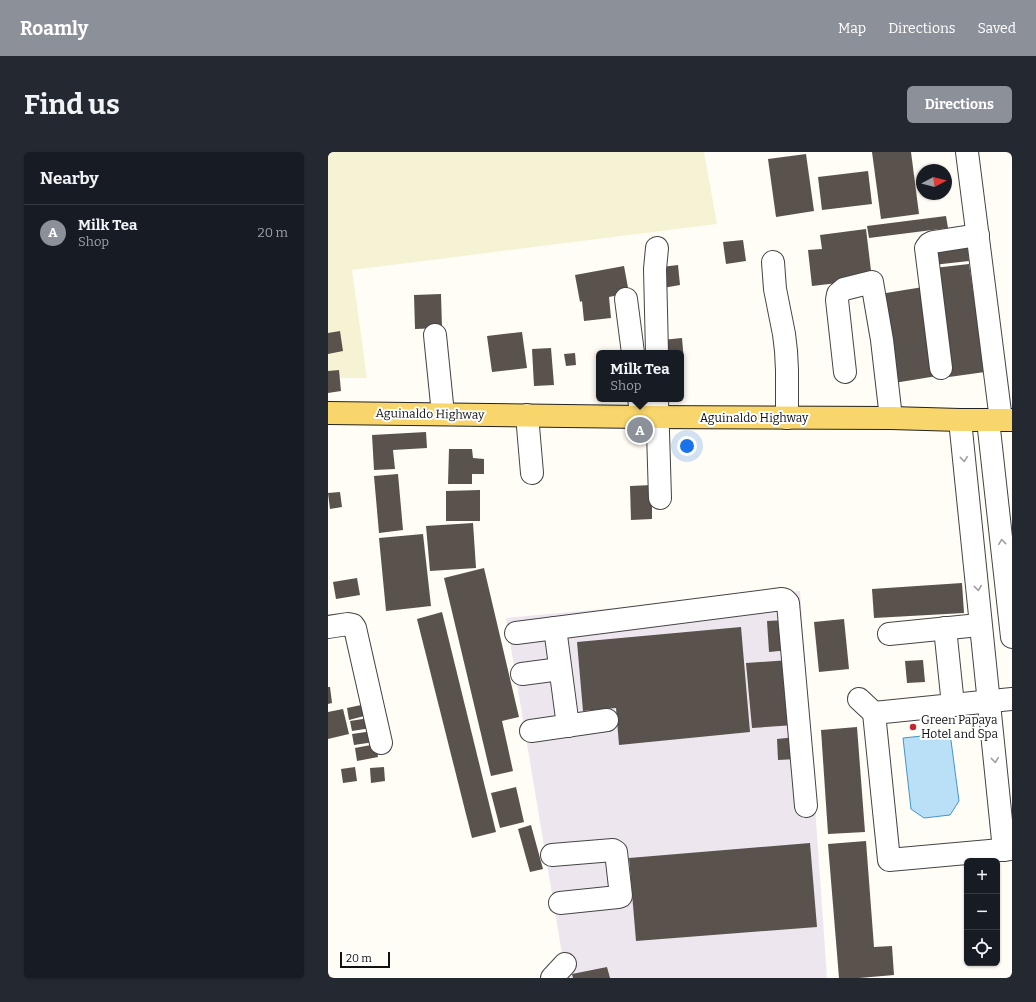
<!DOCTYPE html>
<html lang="en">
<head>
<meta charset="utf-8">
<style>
	body { margin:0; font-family:Bitter,serif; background:#242831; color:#f1f3f6 }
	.controls { position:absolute; right:12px; bottom:12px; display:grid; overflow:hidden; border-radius:6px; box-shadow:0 1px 3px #0004 }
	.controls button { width:36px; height:36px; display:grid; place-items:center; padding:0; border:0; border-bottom:1px solid #363941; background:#171b24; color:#f1f3f6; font:20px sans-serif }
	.compass { position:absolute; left:588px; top:12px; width:36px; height:36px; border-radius:50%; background:#171b24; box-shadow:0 1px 3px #0004; rotate:83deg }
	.scale { position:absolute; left:12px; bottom:10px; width:50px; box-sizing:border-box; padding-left:4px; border:2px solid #111; border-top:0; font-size:11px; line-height:14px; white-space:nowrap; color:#111; -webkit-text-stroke:3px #fff; paint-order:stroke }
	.you { position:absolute; left:359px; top:294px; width:14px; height:14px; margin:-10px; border:3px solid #fff; border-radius:50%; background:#1a73e8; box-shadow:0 0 0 6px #1a73e833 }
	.badge { display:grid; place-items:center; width:26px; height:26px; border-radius:50%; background:#8c9099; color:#fff; font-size:13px; font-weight:700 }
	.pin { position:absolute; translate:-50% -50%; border:2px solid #fff; box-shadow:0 1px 4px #0006 }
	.popup { position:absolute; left:268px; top:198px; width:88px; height:52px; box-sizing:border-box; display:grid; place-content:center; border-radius:6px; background:#171b24; filter:drop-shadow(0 1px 3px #0005); font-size:13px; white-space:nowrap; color:#9ea1a6 }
	.popup b { font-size:15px; color:#f1f3f6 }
	.popup::after { content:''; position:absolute; left:50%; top:100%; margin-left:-8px; border:8px solid transparent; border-top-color:#171b24 }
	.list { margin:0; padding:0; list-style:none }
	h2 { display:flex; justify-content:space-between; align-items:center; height:52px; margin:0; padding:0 16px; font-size:17px }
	h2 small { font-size:13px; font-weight:400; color:#9ea1a6 }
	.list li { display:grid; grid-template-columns:26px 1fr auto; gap:12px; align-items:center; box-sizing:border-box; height:56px; padding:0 16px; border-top:1px solid #363941 }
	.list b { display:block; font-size:15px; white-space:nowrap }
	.list p { margin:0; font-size:13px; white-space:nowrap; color:#9ea1a6 }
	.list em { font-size:13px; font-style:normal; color:#9ea1a6 }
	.icon { flex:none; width:22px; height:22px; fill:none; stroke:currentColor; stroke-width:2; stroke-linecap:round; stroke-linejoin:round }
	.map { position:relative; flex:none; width:684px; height:826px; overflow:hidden; border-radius:6px }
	header { display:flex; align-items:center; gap:24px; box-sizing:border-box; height:56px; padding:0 20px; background:#8c9099; color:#fff }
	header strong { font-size:19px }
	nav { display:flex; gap:22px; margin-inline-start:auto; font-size:14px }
	.intro { display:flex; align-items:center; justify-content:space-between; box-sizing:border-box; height:96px; padding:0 24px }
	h1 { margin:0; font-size:28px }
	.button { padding:10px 18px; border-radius:6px; background:#8c9099; color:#fff; font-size:14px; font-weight:700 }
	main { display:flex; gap:24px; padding:0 24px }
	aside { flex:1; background:#171b24; border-radius:6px; box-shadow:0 1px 3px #0004 }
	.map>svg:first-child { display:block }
</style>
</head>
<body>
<header>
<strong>Roamly</strong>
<nav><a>Map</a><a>Directions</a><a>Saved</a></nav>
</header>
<div class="intro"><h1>Find us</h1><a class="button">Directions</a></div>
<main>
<aside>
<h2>Nearby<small></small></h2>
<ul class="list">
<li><span class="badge">A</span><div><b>Milk Tea</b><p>Shop</p></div><em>20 m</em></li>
</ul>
</aside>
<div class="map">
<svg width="684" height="826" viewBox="0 0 684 826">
	<rect width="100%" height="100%" fill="#fffdf5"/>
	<polygon fill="#eee6ef" points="472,439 499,826 238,826 178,466"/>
	<polygon fill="#f6f3d4" points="0,0 376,0 389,72 24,118 39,226 0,226"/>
	<polygon fill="#b9e0f7" stroke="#3f96cf" points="622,581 631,649 622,663 596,666 583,657 575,586"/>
	<g fill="#5a524d">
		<polygon points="544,0 583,0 591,62 553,67"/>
		<polygon points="478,2 486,59 448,65 440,7"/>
		<polygon points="540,19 544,52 494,58 490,25"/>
		<polygon points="618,64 620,76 541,86 539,74"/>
		<polygon points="538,77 544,127 484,134 480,98 494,97 492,83"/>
		<polygon points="415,88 418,109 398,112 395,90"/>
		<polygon points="639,90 641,109 605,113 603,94"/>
		<polygon points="641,112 657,220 621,225 606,116"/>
		<polygon points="350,113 352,133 335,136 333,115"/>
		<polygon points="296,114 301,141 281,145 283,166 256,169 254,149 252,150 247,123"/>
		<polygon points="595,135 609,224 566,231 552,142"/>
		<polygon points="113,142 114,176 87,177 86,143"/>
		<polygon points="12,179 15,199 0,202 0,181"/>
		<polygon points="194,180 199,216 164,220 159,184"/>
		<polygon points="354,186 356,209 353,209 353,201 335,201 334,188"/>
		<polygon points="223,196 226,233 206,234 204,197"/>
		<polygon points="247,201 248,213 238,214 236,202"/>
		<polygon points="11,218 13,239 0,241 0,219"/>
		<polygon points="98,280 99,296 65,298 67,317 46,318 44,283"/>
		<polygon points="121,297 144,297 145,306 156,307 156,322 144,322 144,332 120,332"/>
		<polygon points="70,322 75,378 51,381 46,324"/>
		<polygon points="324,333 324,367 303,368 302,334"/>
		<polygon points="152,338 152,369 118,369 118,339"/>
		<polygon points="12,340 14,355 2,357 0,341"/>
		<polygon points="145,371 148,416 102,419 98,374"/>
		<polygon points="95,382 103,454 58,459 51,386"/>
		<polygon points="156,416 191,565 174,569 185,619 163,624 116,426"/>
		<polygon points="29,426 32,443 8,447 5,430"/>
		<polygon points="634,431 636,461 546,466 544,437"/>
		<polygon points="114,460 168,680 144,686 89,467"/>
		<polygon points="516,467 521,517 491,520 486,470"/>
		<polygon points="459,468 461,498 441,500 439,469"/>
		<polygon points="413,475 422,580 291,593 288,556 255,559 249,490"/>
		<polygon points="461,508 466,573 424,576 418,511"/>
		<polygon points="595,508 597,530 579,531 577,509"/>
		<polygon points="0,535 2,535 4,551 0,552"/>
		<polygon points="38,552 40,563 21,568 19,556"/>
		<polygon points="15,557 21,582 0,587 0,560"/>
		<polygon points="41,566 43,576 24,579 22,569"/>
		<polygon points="529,575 537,680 500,682 493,578"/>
		<polygon points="45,579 46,590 26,593 24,582"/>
		<polygon points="468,585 469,607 450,608 449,587"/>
		<polygon points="48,592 50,605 29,609 27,596"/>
		<polygon points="27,615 29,629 15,631 13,617"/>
		<polygon points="56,615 57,629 43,631 42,616"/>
		<polygon points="188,635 196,670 172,676 163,641"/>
		<polygon points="203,673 215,717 202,720 190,677"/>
		<polygon points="538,689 546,795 564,794 566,823 531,826 511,826 500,692"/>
		<polygon points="482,691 489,775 308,789 301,706"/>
		<polygon points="279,815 282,826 245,826 244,822"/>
	</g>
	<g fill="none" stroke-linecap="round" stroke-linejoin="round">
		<defs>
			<g id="minor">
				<polyline points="639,0 673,268"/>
				<polyline points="445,110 447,137 456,182 458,199 459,218 459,266"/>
				<polyline points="298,147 305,201"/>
				<polyline points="107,183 115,262"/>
				<polyline points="329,201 327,117 329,96"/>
				<polyline points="613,216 598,96 601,92 605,90 650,83"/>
				<polyline points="517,220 509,148 510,142 516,137 544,130 554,188 563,266"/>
				<polyline points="311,247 314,265"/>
				<polyline points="329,247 332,346"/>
				<polyline points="199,263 204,321"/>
				<polyline points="632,268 676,698"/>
				<polyline points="660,268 684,485"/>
				<polyline points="0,475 20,472 25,473 27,476 53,591"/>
				<polyline points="227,476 240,574"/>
				<polyline points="617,476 625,553"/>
				<polyline points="188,481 454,447 457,448 460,451 478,654"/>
				<polyline points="561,482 641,474"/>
				<polyline points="194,522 232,517"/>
				<polyline points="531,547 546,561 561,708 684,697"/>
				<polyline points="546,561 684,547"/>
				<polyline points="203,579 279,568"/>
				<polyline points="224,703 285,698 288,700 293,744 290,745 232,751"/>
				<polyline points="224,826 237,812"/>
			</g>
			<polyline id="major" points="0,261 314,265 563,266 632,268 684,268"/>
		</defs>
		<use href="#minor" stroke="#444" stroke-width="24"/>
		<use href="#major" stroke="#222" stroke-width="24"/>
		<use href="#minor" stroke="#fff" stroke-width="22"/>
		<use href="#major" stroke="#f9d66b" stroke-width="22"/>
	</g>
	<defs><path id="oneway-chevron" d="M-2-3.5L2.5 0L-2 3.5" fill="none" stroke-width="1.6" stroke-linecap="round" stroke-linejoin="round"/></defs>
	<g stroke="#a0a0a0">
		<use href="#oneway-chevron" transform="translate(636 307) rotate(84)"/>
		<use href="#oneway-chevron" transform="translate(674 390) rotate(-96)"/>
		<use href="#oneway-chevron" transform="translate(650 436) rotate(84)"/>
		<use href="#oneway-chevron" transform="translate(667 608) rotate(84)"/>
	</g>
	<circle fill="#c4262e" stroke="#fff" stroke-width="1.5" cx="585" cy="575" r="4"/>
	<g text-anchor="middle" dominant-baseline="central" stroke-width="4" stroke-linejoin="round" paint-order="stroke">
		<g font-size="12" fill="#111" stroke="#fff">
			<text transform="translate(102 262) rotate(1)">Aguinaldo Highway</text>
			<text x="426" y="266">Aguinaldo Highway</text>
		</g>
		<g font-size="12" fill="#111" stroke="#fff" text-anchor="start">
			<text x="593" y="568">Green Papaya<tspan x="593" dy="14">Hotel and Spa</tspan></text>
		</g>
	</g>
</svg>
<div class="controls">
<button>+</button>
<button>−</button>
<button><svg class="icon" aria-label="locate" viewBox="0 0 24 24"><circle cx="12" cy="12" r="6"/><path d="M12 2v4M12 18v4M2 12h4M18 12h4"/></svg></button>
</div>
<svg class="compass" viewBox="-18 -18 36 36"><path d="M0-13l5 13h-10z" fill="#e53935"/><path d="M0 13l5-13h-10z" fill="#9ea1a6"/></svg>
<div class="scale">20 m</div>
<div class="you"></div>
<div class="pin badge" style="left:312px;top:278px">A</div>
<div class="popup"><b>Milk Tea</b>Shop</div>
</div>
</main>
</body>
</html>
